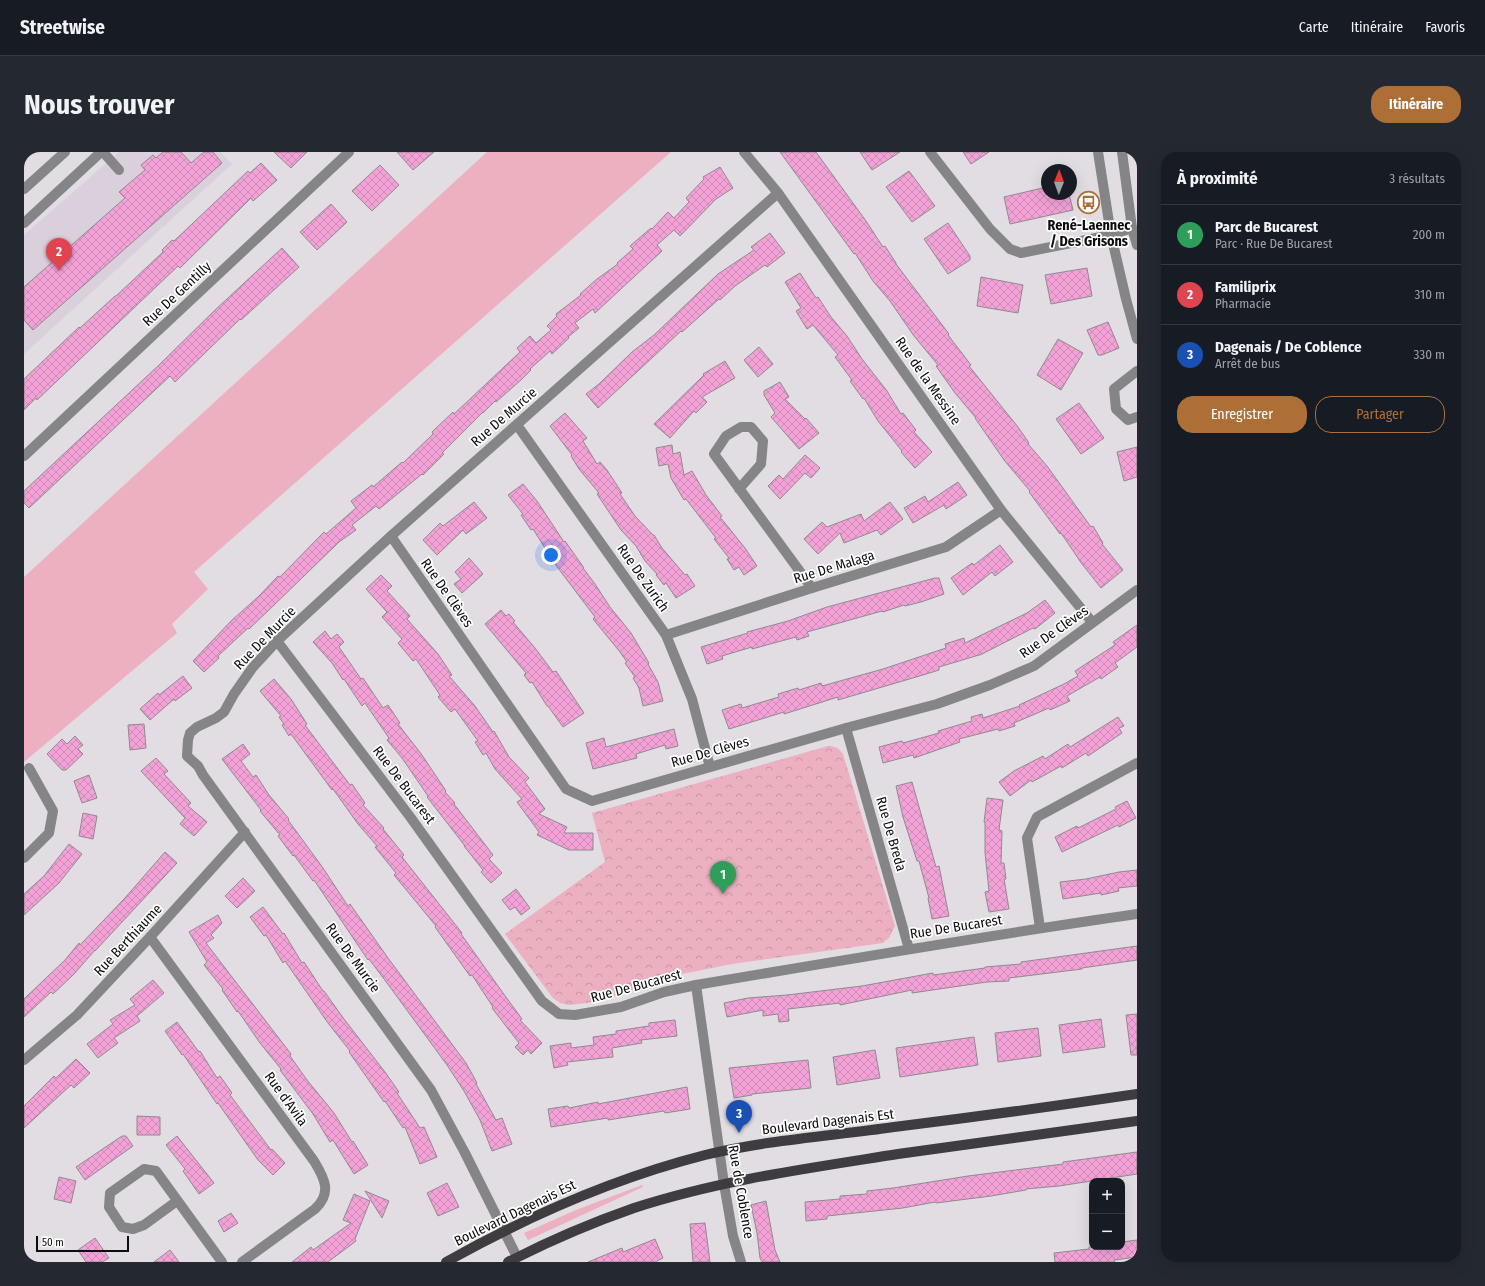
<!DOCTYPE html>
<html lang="fr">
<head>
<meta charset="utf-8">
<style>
	body { margin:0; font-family:"Fira Sans Condensed",sans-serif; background:#242831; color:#f1f3f6 }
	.controls { position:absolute; right:12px; bottom:12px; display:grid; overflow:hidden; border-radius:8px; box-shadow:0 4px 16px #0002 }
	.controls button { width:36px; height:36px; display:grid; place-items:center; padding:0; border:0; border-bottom:1px solid #363941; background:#171b24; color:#f1f3f6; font:20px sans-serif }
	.compass { position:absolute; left:1017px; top:12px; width:36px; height:36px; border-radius:50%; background:#171b24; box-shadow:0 4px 16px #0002; rotate:1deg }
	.scale { position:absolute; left:12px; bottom:10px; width:93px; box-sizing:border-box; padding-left:4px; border:2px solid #0d0c0e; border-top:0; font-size:11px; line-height:14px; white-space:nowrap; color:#0d0c0e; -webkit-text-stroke:3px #fff; paint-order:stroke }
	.you { position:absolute; left:527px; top:403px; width:14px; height:14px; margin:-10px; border:3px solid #fff; border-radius:50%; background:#1a73e8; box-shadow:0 0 0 6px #1a73e833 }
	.badge { display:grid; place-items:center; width:26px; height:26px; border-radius:50%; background:#ad6f35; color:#fff; font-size:13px; font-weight:700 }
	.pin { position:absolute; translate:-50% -33px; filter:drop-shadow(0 1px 2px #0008) }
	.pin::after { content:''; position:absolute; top:21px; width:14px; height:12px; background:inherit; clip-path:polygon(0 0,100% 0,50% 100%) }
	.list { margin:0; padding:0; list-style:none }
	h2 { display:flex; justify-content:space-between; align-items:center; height:52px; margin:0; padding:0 16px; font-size:17px }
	h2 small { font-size:13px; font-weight:400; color:#9ea1a6 }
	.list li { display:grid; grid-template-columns:26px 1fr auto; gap:12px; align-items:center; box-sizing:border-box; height:60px; padding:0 16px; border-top:1px solid #363941 }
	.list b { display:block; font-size:15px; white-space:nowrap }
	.list p { margin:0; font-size:13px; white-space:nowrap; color:#9ea1a6 }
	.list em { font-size:13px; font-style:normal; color:#9ea1a6 }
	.actions { display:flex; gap:8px; padding:12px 16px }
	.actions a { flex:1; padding:9px 0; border:1px solid #ad6f35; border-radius:16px; text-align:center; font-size:14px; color:#ad6f35 }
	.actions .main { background:#ad6f35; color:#fff }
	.map { position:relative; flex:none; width:1113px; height:1110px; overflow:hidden; border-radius:16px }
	header { display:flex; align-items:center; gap:24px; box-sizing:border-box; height:56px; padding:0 20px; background:#171b24; border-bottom:1px solid #363941 }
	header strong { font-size:19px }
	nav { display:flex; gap:22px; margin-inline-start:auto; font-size:14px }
	.intro { display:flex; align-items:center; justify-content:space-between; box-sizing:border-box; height:96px; padding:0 24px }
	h1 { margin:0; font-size:28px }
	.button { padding:10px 18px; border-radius:16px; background:#ad6f35; color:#fff; font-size:14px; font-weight:700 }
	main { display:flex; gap:24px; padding:0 24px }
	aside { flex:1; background:#171b24; border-radius:16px; box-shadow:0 4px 16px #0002 }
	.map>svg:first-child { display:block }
</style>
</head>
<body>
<header>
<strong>Streetwise</strong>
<nav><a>Carte</a><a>Itinéraire</a><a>Favoris</a></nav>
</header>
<div class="intro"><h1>Nous trouver</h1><a class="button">Itinéraire</a></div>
<main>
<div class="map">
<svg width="1113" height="1110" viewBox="0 0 1113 1110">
	<defs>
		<pattern id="forest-crowns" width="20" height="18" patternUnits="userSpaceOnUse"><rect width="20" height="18" fill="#ecb0c1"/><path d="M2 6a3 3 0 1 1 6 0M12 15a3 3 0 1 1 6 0" fill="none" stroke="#c996a5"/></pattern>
		<pattern id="building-cross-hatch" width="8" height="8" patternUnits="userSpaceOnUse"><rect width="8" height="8" fill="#f3a2d8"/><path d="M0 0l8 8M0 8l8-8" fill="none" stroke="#cf8ab8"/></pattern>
	</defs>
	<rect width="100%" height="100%" fill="#e1dde2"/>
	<polygon fill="#dad0dc" points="95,0 197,0 208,12 0,202 0,83"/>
	<g fill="#ecb0c1">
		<polygon points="463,0 647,0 170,420 184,437 148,472 153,481 0,610 0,425"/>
		<polygon points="618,1033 619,1035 504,1088 500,1081 552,1058"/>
	</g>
	<path fill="url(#forest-crowns)" d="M804,594C811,594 815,596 819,602L871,774L865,786L859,791L708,812L643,825L588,845L563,851L545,853L536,851L529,846L481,782L581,710L568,661Z"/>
	<g fill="url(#building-cross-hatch)" stroke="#908a8d">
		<polygon points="139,0 157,0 167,11 180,0 189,0 198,11 9,178 0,168 0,135 101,46 95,40 121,18 117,13 129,3 132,6"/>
		<polygon points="250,0 283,0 267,16"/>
		<polygon points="373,0 410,0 389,18"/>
		<polygon points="756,0 792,0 842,69 859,95 861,94 872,111 872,112 925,182 924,183 947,213 945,214 994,275 1005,291 1004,292 1023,314 1067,375 1069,374 1079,391 1078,392 1099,418 1077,436 1058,412 1037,381 1036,382 1005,340 1006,339 980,308 951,266 952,266 931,241 912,214 914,213 890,184 866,149 849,129 831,101 830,102"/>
		<polygon points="836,0 876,0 848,18"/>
		<polygon points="939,0 965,0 947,12"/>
		<polygon points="237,11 253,28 229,49 227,46 156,116 154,114 13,248 12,246 0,258 0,227 55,175 56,176 91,144 92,144 139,100 138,98 148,88 150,89 224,19 226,21"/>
		<polygon points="356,13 375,33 348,59 328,39"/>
		<polygon points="696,15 709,36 692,47 656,84 650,78 633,93 638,99 571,161 569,157 551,171 555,176 544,185 545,186 528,202 526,199 506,217 507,218 497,228 472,250 471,249 459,261 459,260 418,301 420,302 399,323 398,322 355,357 352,354 328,373 332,378 315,390 247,456 225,477 224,476 194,504 195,506 180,520 169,509 207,469 235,444 254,424 256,425 300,380 302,382 332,356 327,349 348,333 349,335 378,310 379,311 409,282 408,280 429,260 430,262 496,200 493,196 506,184 512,191 527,178 523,174 533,164 532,162 557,143 556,142 573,127 594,112 593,111 609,97 606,94 627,76 628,77 644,60 650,66 665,50 662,46 680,27 679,25"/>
		<polygon points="885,19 911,54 888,70 862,35"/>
		<polygon points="1023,35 1023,42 1045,42 1049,58 986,72 980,45"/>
		<polygon points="307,52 323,70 293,98 276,80"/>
		<polygon points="924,71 946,104 946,108 924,122 900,87"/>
		<polygon points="746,81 761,101 743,115 741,113 711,134 696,148 695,147 658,180 657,179 574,256 562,242 575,232 608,200 630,183 694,122 730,98 727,95"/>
		<polygon points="258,96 275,115 217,168 216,167 151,230 146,224 5,356 0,351 0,339 135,213 191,158"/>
		<polygon points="1063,116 1068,144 1027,152 1021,123"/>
		<polygon points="776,121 792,146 794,145 807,165 823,184 838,207 863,239 877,262 879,261 892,278 890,280 908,300 891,316 877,300 878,299 854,269 840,246 839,247 826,229 828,228 811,205 814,203 789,173 783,177 772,159 777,156 761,130"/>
		<polygon points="957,125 999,133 994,161 953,154"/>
		<polygon points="1084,170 1095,196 1078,203 1074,203 1063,178"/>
		<polygon points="1034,187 1059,201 1037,238 1013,223"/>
		<polygon points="735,195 749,212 734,225 720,208"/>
		<polygon points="701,209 711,226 678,245 683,250 672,261 670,259 646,286 630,272 680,223 679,222"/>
		<polygon points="756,230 765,245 761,247 781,267 782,266 795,281 775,297 747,265 751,261 740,243 740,239"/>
		<polygon points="1055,251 1080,286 1057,302 1032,267"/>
		<polygon points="541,261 563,286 559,289 573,312 576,310 583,318 598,341 596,342 611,364 629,383 630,383 638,396 661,423 663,422 671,434 652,446 642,431 640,433 632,423 633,422 621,409 612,394 597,378 573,342 575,341 555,317 547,304 548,303 526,274"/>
		<polygon points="648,293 649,302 656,300 660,323 668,319 682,343 698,364 696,365 721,396 733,414 720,423 715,415 710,418 703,407 705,406 690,387 692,386 662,347 660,348 647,326 644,312 635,314 632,296"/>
		<polygon points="1113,295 1113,325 1100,329 1093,300"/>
		<polygon points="781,303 796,316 787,326 781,321 756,347 744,334 755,323 759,327"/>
		<polygon points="934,330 943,343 922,357 920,353 889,371 880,356 901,344 904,350"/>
		<polygon points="499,332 513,349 540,390 541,389 560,416 559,416 571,432 586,455 607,481 625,511 624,512 634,530 639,549 619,554 615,536 609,526 611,525 601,511 603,510 596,500 569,467 571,465 531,412 509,377 507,378 497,363 499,362 484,343"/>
		<polygon points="450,350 463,366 442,382 439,378 413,403 399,388 416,371 419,374"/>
		<polygon points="866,350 879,367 857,383 853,378 820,391 816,381 794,402 780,387 798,370 803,375 837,362 840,369"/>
		<polygon points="976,393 989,410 971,424 968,420 939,443 927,426 948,411 950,413"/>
		<polygon points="445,406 459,422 438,441 430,432 437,427 431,420"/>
		<polygon points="357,423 368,434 363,439 386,464 383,467 414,502 428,523 425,524 451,554 469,580 470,579 485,605 505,626 501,630 521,657 515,662 543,675 540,681 569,681 569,698 545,698 513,683 515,680 493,650 498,647 471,617 462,601 459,603 451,590 454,589 431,557 427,560 414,545 416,543 392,507 389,509 374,491 378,487 358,465 363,460 342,437"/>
		<polygon points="911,426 915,426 920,442 897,450 881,454 880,453 859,460 858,459 783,480 785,484 773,488 772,485 728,497 728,495 698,504 699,507 683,512 677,495 724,481 723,480 764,469 803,455"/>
		<polygon points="1021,448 1031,461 1011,477 1009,476 956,503 955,503 915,515 915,518 899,523 814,548 814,545 760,562 760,560 705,577 698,558 717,552 718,556 755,545 754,542 774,536 775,538 797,531 798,534 859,517 922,496 921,492 940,486 941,491 1003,461"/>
		<polygon points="477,458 482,464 485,462 491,469 489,470 511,496 529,520 532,519 560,561 539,575 524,554 523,554 508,530 506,531 500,523 502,521 461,472"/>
		<polygon points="1113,473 1113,495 1091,511 1094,515 1077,527 1076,525 1043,544 1046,549 1026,558 1025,556 990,571 991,574 975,579 974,577 935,587 936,590 890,606 889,603 859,611 855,595 878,589 879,591 915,581 914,579 948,569 947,565 958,562 959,566 996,554 995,553 1040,532 1054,524 1051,519 1091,493 1089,490"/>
		<polygon points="301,479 307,487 313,482 320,490 315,495 337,527 339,526 359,556 364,553 376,571 374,572 398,603 422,639 421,640 431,651 430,652 469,703 465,707 478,721 467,731 457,720 459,718 440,694 441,694 403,645 404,644 378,606 363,588 365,586 341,551 338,554 320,527 319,528 308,511 289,490"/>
		<polygon points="159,524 168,536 151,549 150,547 126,568 116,557 134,541 135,543"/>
		<polygon points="250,527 267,547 283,572 281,573 326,633 328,632 341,651 339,653 360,676 359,677 380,703 378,705 438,781 437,782 479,841 498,867 496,868 518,891 507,902 504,898 499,903 491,895 495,891 468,856 469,855 448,823 446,824 411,775 412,774 370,723 372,721 351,695 353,694 334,672 309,637 308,638 267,582 265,584 258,573 260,572 255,565 257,564 236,539"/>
		<polygon points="1094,565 1100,574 1095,576 1098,581 1064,604 1062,601 1038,616 1037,614 1008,630 1007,628 986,644 975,630 990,619 1019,604 1021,607 1044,592 1046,595"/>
		<polygon points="120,572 122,596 106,598 104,573"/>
		<polygon points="650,577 654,594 642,597 641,593 612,602 613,606 569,617 562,591 580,586 582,595"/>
		<polygon points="51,584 59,593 54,597 59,602 42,618 38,618 23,602 38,587 43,592"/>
		<polygon points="219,592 226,602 217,609 229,625 232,623 245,643 265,667 264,668 299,716 324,754 326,752 364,806 442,911 453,931 452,932 472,968 478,966 488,992 468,999 456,968 440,939 423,913 366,835 345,807 344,808 290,728 289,729 270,703 269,704 254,684 256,683 236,659 237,658 198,607"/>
		<polygon points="132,606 144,619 140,622 167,651 164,654 183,670 170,684 156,672 161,666 117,619"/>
		<polygon points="65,623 73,646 58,651 50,629"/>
		<polygon points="888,630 912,715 915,714 925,764 908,767 904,746 905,746 895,709 893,709 879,665 872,634"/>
		<polygon points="963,646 979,648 975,678 978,679 977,711 980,711 982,727 980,727 985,757 965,760 961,740 965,739 961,701 961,670 960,670"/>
		<polygon points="1103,649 1112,666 1095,675 1094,673 1038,700 1031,685 1053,674 1054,676 1092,657 1091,655"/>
		<polygon points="59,661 73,664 69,687 55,684"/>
		<polygon points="45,692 58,702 35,731 0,763 0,742 20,724"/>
		<polygon points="141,700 153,711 71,799 71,798 50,822 29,842 27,840 0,865 0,847 41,808 55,791 56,793 100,747"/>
		<polygon points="1113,718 1113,734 1094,736 1095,739 1077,743 1077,741 1039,747 1036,730 1062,727 1095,720"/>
		<polygon points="219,726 231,739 213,756 201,744"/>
		<polygon points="492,737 506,756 497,763 491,755 486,758 478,748"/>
		<polygon points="239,755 259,782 260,781 278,811 280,810 299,839 300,839 320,867 361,920 375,940 373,941 396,976 400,975 413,1005 396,1012 381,975 379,976 361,949 360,950 325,900 326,899 304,871 261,809 259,811 242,783 240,784 226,765"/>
		<polygon points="194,763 198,771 187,783 190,786 182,791 267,902 266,904 283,928 310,961 328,990 329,989 344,1013 330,1022 309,988 306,990 289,962 256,918 257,917 236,891 214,859 213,860 198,838 199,837 180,813 183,810 165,780"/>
		<polygon points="1113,794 1113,808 1058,816 1058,817 985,826 985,829 963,830 888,841 888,838 816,853 816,851 764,857 765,869 755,870 754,862 739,864 739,858 703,865 700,851 724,846 763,843 838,834 909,821 909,823 961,816 961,815 997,812 997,810"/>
		<polygon points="129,828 140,841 113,864 116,869 90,886 94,891 74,906 63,892 89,872 86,868 111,853 106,847"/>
		<polygon points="1113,862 1113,903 1107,903 1102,863"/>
		<polygon points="1077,867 1081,895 1039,901 1035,873"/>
		<polygon points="651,868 653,884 617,888 618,891 588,896 589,905 543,910 544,913 530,916 526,894 547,891 547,896 570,893 569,885 592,882 592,879 625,874 625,871"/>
		<polygon points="153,870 175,900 176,899 193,926 196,924 208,941 206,943 247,998 248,997 261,1011 249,1023 234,1008 194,951 193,952 159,902 158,903 141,879"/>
		<polygon points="1014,876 1017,904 974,910 971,881"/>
		<polygon points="950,885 954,913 876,925 872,896"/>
		<polygon points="851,898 856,926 813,933 809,905"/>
		<polygon points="52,907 66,921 50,936 47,933 0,976 0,954 30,924 32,926"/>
		<polygon points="784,908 787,936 728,942 728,943 710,946 705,916"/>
		<polygon points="663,935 666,957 641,961 640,959 584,968 584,966 527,975 524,957 544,954 545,956 574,950 574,952"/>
		<polygon points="113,964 136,965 136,983 113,983"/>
		<polygon points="98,984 102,984 109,994 61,1028 52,1015"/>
		<polygon points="153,984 190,1031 175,1042 159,1019 161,1017 142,993"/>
		<polygon points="1113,1000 1113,1022 1035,1034 1002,1037 1002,1038 967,1044 912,1051 911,1050 879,1056 803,1064 803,1067 782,1069 781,1050 816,1047 816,1044 843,1042 843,1039 869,1036 944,1024 1039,1012 1039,1010"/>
		<polygon points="35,1025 52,1029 47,1051 30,1047"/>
		<polygon points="423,1031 435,1055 414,1064 403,1041"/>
		<polygon points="341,1039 365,1049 358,1066"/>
		<polygon points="330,1042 346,1049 331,1087 332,1089 304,1110 268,1110 287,1095 289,1098 327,1071 319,1068"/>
		<polygon points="742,1049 751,1098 756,1110 738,1110 736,1106 733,1081 727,1053"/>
		<polygon points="207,1061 214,1071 200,1080 194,1069"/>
		<polygon points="681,1071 686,1110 669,1110 666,1072"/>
		<polygon points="71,1086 85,1106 78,1110 62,1110 54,1098"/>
		<polygon points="631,1087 639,1106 631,1110 564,1110 598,1096 599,1100"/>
		<polygon points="1113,1088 1113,1105 1090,1108 1091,1110 1031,1110 1030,1101 1065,1097 1065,1095 1098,1095 1098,1090"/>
		<polygon points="146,1098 155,1110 130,1110"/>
	</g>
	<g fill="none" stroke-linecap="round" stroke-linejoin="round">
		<g stroke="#858487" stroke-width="10">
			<polyline points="79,0 95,18"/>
			<polyline points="720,0 754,41 977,358 1068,470"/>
			<polyline points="906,0 966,77 986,97 997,101 1087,83 1108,76"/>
			<polyline points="1074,0 1087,83 1102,147 1113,187"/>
			<polyline points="1098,0 1108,76 1113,93"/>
			<polyline points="0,37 41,0"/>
			<polyline points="0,71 77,0"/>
			<polyline points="1113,219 1090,237 1092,257 1104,268 1113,265"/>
			<polyline points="493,273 642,483 668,547 686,615"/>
			<polyline points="0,304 325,0"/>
			<polyline points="715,337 737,312 739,289 727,275 717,275 702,284 690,302 788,436"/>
			<polyline points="367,384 542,637 568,649 822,576 913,552 966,533 1010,514 1113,438"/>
			<polyline points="642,483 788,436 922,395 977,358"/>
			<path d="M253,489L387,666L518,849L535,862L551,863L597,855L640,840L672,833C819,808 966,783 1113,762"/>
			<polyline points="822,576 885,797"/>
			<polyline points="0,706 25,681 29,659 5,616"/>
			<polyline points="1016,776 1003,686 1013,665 1113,611"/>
			<path d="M126,785L290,1009C301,1027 308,1041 291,1057L218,1110"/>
			<polyline points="672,833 700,1032 709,1084 717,1110"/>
			<polyline points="0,908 53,863 126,785 221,680"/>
			<polyline points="153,1049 120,1073 109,1077 98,1075 85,1055 86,1041 120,1017 132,1019 198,1110"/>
			<polyline points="493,1105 441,1001 407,938 179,623 174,614 163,604 164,588 166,581 173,575 192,566 200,560 210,542 229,515 253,489 367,384 754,41"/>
		</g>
		<g stroke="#3e3c41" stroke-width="10">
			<path d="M422,1110C504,1064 591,1026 681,1003C743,988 807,984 870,975C951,965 1032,954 1113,942"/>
			<path d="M484,1110C525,1089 567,1071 610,1056C696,1028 786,1016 874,1002C954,991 1033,980 1113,969"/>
		</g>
	</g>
	<defs>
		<symbol id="bus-ring" viewBox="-11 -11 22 22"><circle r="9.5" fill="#fff" stroke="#ad6f35" stroke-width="1.5"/><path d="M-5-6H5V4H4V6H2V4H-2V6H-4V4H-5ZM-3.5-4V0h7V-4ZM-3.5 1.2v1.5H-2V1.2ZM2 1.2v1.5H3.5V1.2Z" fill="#ad6f35"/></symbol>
	</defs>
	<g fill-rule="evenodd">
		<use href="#bus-ring" x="1052" y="38" width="25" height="25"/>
	</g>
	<g text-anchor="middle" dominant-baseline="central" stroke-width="3.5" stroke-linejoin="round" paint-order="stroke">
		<g font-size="14" font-weight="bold" fill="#0d0c0e" stroke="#fff">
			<text x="1065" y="73">René-Laennec<tspan x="1065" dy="16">/ Des Grisons</tspan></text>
		</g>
		<g font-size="14" fill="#0d0c0e" stroke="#fff">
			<text transform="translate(153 142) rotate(-43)">Rue De Gentilly</text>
			<text transform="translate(904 229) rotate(55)">Rue de la Messine</text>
			<text transform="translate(480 265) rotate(-41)">Rue De Murcie</text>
			<text transform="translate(810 415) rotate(-17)">Rue De Malaga</text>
			<text transform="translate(619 426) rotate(55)">Rue De Zurich</text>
			<text transform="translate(423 441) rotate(55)">Rue De Clèves</text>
			<text transform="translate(1030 480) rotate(-35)">Rue De Clèves</text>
			<text transform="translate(241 486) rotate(-46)">Rue De Murcie</text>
			<text transform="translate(686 600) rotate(-16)">Rue De Clèves</text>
			<text transform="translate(380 633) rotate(53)">Rue De Bucarest</text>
			<text transform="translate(867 682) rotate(74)">Rue De Breda</text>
			<text transform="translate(932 775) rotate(-9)">Rue De Bucarest</text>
			<text transform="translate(104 788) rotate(-47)">Rue Berthiaume</text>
			<text transform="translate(329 806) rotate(54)">Rue De Murcie</text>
			<text transform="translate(612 834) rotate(-15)">Rue De Bucarest</text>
			<text transform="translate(262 947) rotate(54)">Rue d'Avila</text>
			<text transform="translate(804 970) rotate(-7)">Boulevard Dagenais Est</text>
			<text transform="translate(717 1040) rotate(80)">Rue de Coblence</text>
			<text transform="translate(491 1061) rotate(-26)">Boulevard Dagenais Est</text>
		</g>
	</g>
</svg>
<div class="controls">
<button>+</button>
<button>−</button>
</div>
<svg class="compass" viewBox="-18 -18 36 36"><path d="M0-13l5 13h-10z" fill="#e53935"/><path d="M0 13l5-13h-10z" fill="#9ea1a6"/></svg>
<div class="scale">50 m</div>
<div class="you"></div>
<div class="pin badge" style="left:699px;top:742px;background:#2e9e5b">1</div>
<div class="pin badge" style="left:35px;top:119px;background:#e0444e">2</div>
<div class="pin badge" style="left:715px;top:981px;background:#1a4fb4">3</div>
</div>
<aside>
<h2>À proximité<small>3 résultats</small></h2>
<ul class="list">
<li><span class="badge" style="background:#2e9e5b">1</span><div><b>Parc de Bucarest</b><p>Parc · Rue De Bucarest</p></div><em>200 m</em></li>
<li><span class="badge" style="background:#e0444e">2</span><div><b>Familiprix</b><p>Pharmacie</p></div><em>310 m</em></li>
<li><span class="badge" style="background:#1a4fb4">3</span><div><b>Dagenais / De Coblence</b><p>Arrêt de bus</p></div><em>330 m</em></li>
</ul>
<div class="actions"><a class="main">Enregistrer</a><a>Partager</a></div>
</aside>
</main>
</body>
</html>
